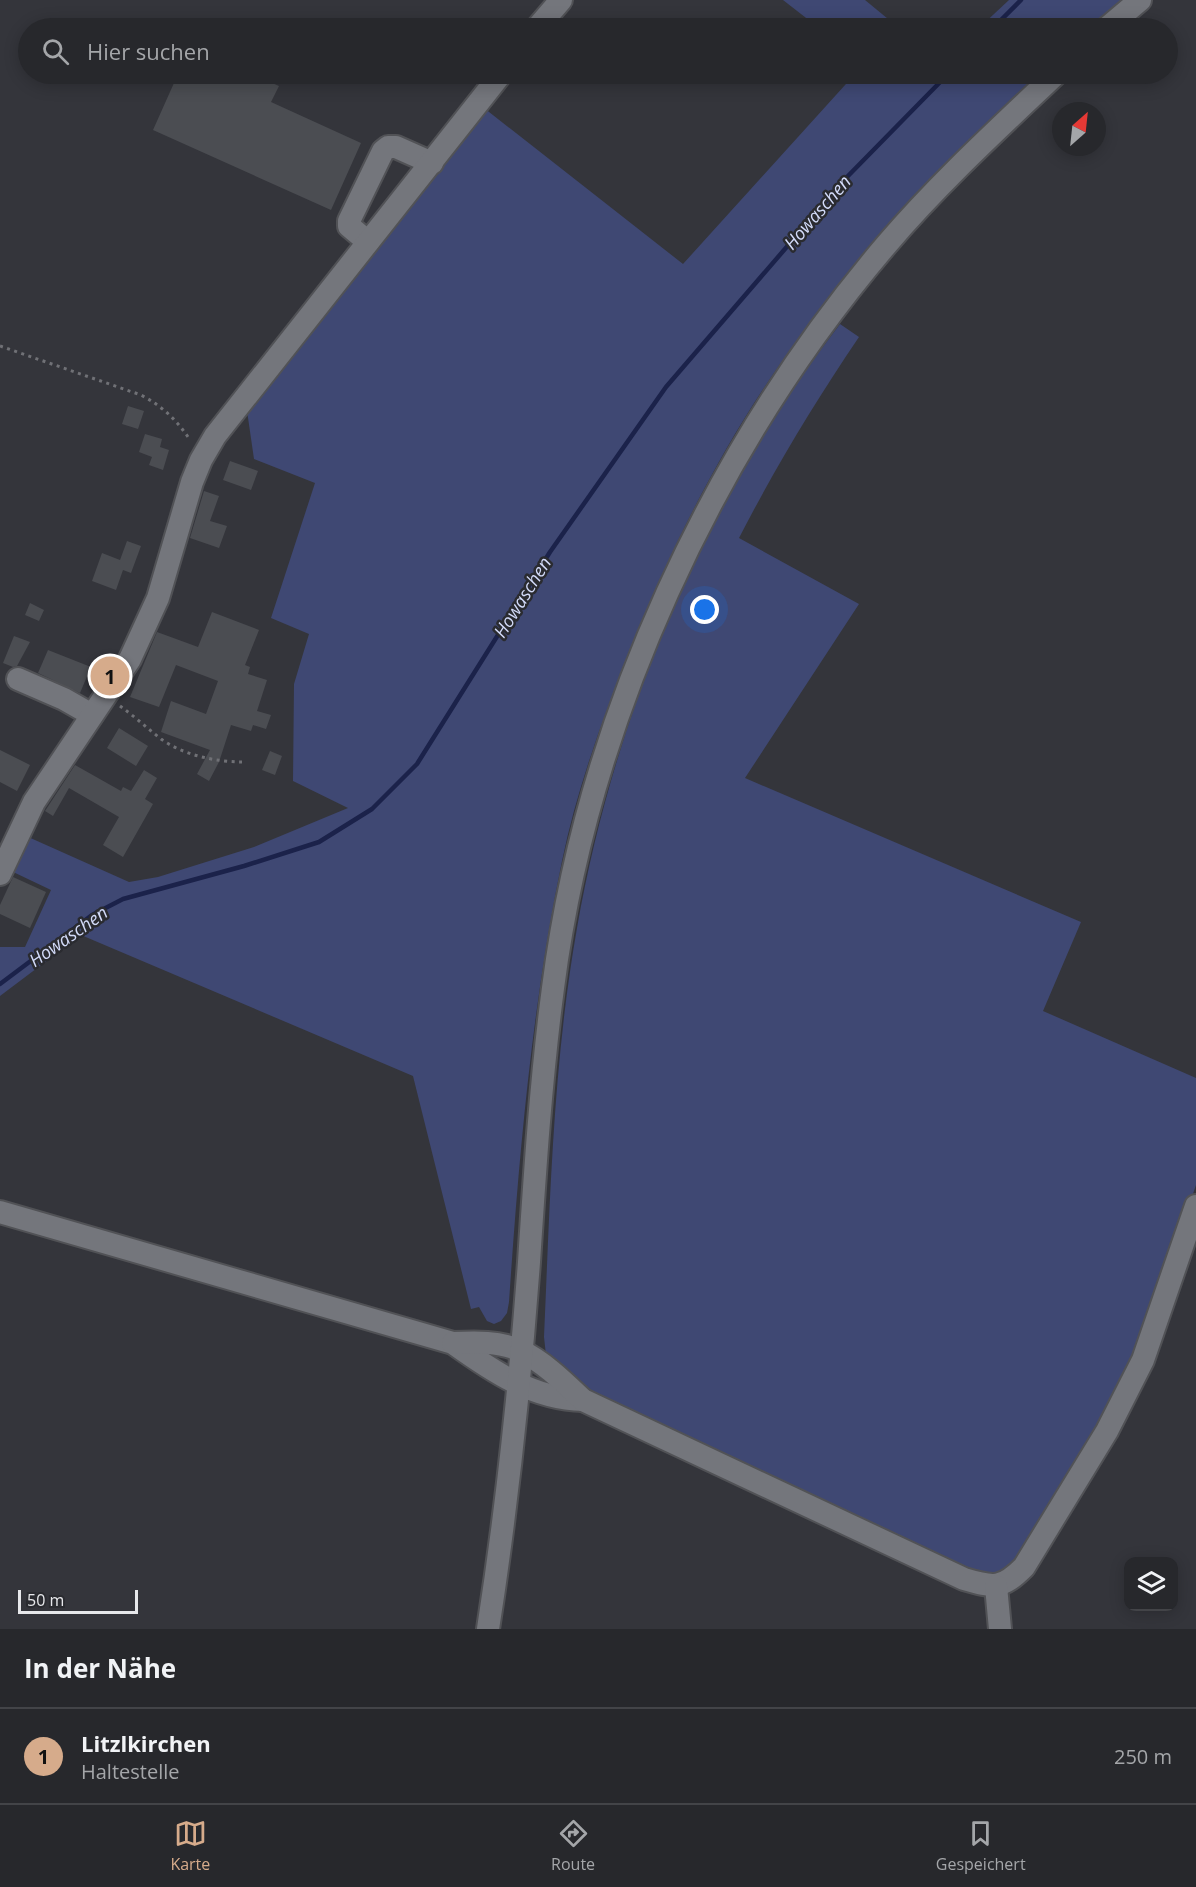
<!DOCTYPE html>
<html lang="de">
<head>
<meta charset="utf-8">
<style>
	body { margin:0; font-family:"Open Sans",sans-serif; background:#333438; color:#f1f3f6 }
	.controls { position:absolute; right:18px; bottom:18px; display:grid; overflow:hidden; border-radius:12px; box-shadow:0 3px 15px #0003 }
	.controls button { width:54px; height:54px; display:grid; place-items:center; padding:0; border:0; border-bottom:2px solid #434448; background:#27282c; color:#f1f3f6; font:30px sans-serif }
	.compass { position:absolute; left:1052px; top:102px; width:54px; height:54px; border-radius:50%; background:#27282c; box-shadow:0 3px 15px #0003; rotate:27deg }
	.scale { position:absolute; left:18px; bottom:15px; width:120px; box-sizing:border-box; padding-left:6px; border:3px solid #e7e8eb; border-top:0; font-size:16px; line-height:21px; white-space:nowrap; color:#e7e8eb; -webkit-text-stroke:4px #2a2b30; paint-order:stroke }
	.you { position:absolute; left:705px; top:610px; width:21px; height:21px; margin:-15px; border:4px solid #fff; border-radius:50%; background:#1a73e8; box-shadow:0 0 0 9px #1a73e833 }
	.badge { display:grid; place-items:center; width:39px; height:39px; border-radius:50%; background:#d6ab8b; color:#111; font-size:20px; font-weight:700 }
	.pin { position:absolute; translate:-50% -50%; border:3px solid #fff; box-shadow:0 2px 6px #0006 }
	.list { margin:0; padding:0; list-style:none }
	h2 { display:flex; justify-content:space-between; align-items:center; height:78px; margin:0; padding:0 24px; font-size:26px }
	h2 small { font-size:20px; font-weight:400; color:#a4a6a9 }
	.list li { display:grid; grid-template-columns:39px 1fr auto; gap:18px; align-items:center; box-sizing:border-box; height:96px; padding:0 24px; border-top:2px solid #434448 }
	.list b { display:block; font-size:22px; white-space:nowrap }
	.list p { margin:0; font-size:20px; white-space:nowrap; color:#a4a6a9 }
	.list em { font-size:20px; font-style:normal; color:#a4a6a9 }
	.icon { flex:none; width:33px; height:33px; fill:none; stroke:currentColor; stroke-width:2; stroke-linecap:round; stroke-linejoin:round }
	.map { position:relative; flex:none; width:1196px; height:1629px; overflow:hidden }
	.search { position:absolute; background:#27282c; box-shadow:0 3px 15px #0003; left:18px; right:18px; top:18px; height:66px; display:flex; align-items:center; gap:15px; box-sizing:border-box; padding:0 21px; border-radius:33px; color:#a4a6a9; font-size:22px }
	.sheet { height:174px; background:#27282c }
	nav { display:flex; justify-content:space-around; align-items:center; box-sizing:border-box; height:84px; border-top:2px solid #434448; background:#27282c; font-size:16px; color:#a4a6a9 }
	nav a { display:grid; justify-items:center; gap:3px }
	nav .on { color:#d6ab8b }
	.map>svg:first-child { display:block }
</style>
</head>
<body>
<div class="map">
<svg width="1196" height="1629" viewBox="0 0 1196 1629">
	<rect width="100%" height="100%" fill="#34353b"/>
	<g fill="#3f4873">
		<polygon points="783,0 865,0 899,28 819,28"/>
		<polygon points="1009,0 1124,0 1091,28 979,28"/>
		<path d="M855,74H1043C959,159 869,242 798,339C728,434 674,540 630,650C603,718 577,788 562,861C532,1006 519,1154 509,1302L507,1313L501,1321L494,1324L487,1321L479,1307L471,1309L413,1076L81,935L0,996V947H25L51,890L9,870L26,836L129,882L158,877L254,847L348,808L293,781L294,684L309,634L271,618L315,483L254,459L246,404L484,108L683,264Z"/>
		<path d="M840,324L859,337C815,402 775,468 739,538L859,604L745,778L1081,922L1043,1011L1196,1078V1185L1138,1354L1101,1428L1008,1574L980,1576L643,1419L587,1389L546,1355L544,1337C550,1201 553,1063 577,928C615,711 705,499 840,324Z"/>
	</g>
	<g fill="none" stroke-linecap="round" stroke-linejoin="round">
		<g stroke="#1b224a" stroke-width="4.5">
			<polyline points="993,28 1021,0"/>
			<polyline points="0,984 92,915 123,899 244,866 319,842 372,809 417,764 550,552 666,387 847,177 948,74"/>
		</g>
	</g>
	<g fill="#4b4d52">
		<polygon points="178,74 252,74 279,86 271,102 361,143 331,210 153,130"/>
		<polygon points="128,406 144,411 138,429 122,424"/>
		<polygon points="145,434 162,439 160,447 169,450 163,470 149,465 152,457 139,452"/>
		<polygon points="230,461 258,471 251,490 223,480"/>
		<polygon points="204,491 219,496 210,521 227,526 219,548 190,538"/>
		<polygon points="127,541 141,546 131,573 123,570 116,590 92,581 102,553 120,560"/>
		<polygon points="30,603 44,610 39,621 25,615"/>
		<polygon points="212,612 259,630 245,665 250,667 248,674 267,680 257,711 271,715 266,729 253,725 251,731 231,725 219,762 209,781 197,774 210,750 161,732 171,701 206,714 218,681 176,665 159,707 130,697 157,632 198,647"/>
		<polygon points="14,636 30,642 17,666 13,667 3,663"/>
		<polygon points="48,650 91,667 80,693 38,673"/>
		<polygon points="119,728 148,746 136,766 107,748"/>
		<polygon points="0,750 30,765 17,791 0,782"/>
		<polygon points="270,751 282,756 275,775 262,770"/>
		<polygon points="75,765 121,791 123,787 131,791 144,770 157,778 145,799 153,804 123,857 103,845 119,817 69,788 53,816 45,811"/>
		<polygon points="13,877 46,892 30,928 0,914 0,905"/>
	</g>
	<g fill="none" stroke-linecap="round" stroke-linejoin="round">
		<defs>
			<g id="minor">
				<polyline points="537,28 561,0"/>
				<polyline points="1107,28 1140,0"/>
				<polyline points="368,242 349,226 349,221 383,151 388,147 396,147 432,163"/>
				<polyline points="18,679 64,699 92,715"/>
				<polyline points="0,874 34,802 130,659 158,598 192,482 201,460 215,436 501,74"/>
				<path d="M0,1212L453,1343C492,1371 533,1399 583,1400"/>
				<path d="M453,1343C475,1342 500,1341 521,1351C544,1362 565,1383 583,1400L964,1579C994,1588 1002,1589 1024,1567L1107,1431L1143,1360L1196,1206"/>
				<polyline points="996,1586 1000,1629"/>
				<path d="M488,1629C507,1507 520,1384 529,1262C535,1170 541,1079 553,988C587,721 713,448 887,244C939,183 998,129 1056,74"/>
			</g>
		</defs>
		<use href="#minor" stroke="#515256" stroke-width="26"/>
		<g stroke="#707176" stroke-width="3" stroke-dasharray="3 4.5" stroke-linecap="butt">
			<path d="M0,346L141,395C162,406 177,420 190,440"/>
			<path d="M120,706C134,716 147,728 161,739C183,755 216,762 243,762"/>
		</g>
		<use href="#minor" stroke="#74767c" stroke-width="22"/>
	</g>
	<g text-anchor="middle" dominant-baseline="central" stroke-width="5" stroke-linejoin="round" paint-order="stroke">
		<g font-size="18" font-style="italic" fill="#d3dbf9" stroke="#2a2b30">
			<text transform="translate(817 212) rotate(-49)">Howaschen</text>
			<text transform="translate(522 597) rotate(-58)">Howaschen</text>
			<text transform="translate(68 936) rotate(-35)">Howaschen</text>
		</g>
	</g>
</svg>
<div class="controls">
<button><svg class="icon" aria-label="layers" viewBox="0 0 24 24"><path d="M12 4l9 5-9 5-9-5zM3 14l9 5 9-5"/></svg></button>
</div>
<svg class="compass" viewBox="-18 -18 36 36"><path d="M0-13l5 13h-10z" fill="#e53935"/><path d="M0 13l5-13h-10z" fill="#a4a6a9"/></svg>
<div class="scale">50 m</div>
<div class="you"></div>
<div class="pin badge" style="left:110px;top:676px">1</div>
<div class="search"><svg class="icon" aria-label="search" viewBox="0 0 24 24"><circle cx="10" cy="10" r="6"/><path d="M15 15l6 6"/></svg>Hier suchen</div>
</div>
<section class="sheet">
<h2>In der Nähe<small></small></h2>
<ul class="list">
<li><span class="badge">1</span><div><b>Litzlkirchen</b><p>Haltestelle</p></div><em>250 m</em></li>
</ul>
</section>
<nav>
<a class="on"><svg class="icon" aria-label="map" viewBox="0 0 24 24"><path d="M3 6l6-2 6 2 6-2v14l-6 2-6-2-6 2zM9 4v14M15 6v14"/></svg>Karte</a>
<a><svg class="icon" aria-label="directions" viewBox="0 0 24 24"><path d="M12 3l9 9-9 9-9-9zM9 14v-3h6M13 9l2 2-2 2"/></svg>Route</a>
<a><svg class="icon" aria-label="saved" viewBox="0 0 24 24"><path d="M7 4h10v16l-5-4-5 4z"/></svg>Gespeichert</a>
</nav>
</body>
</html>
